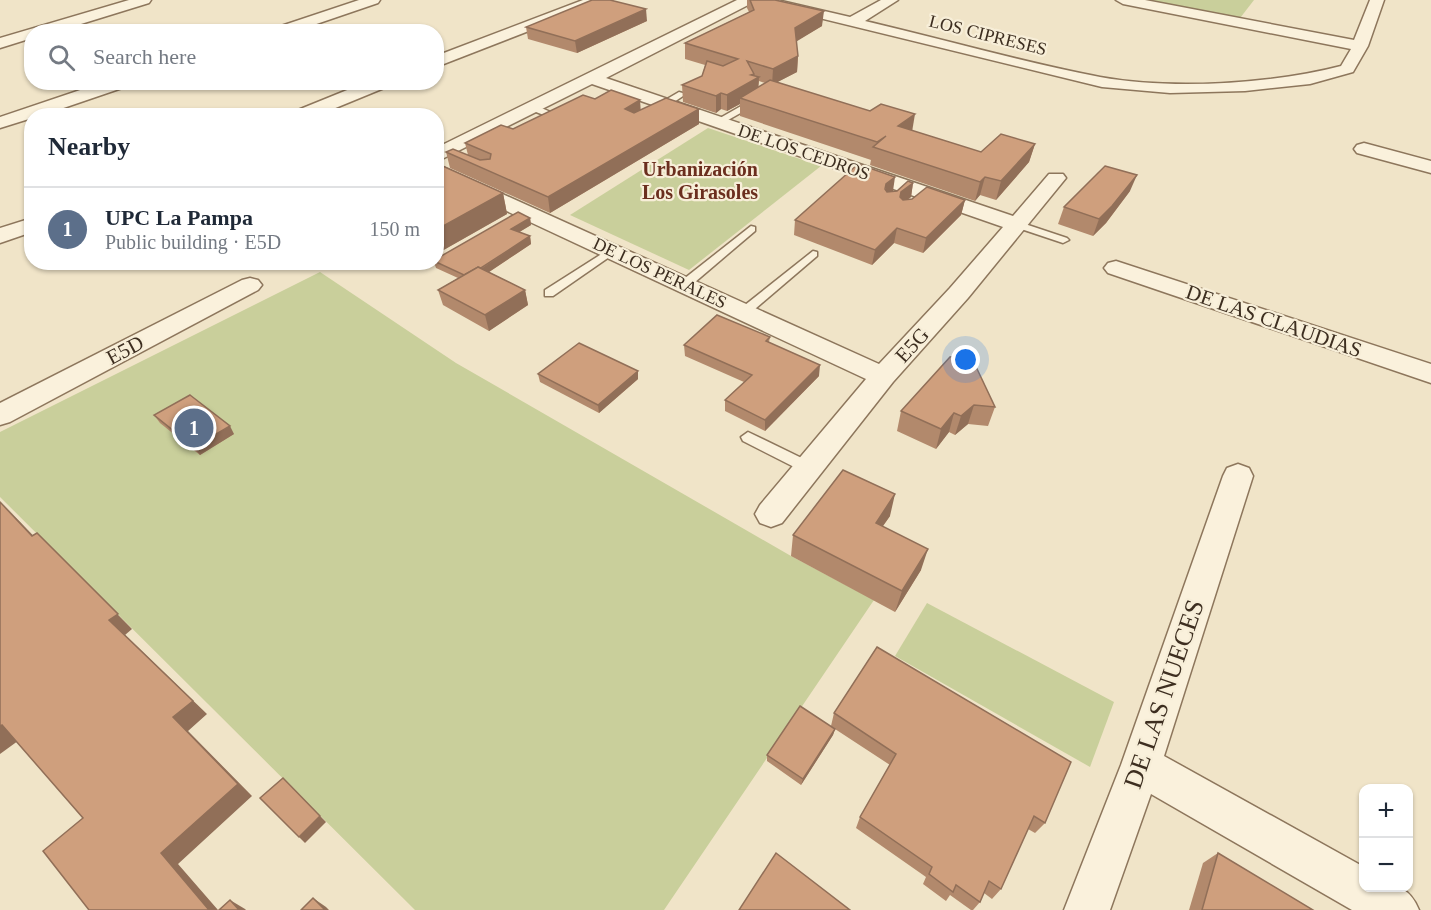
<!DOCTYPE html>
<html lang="en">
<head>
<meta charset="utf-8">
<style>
	body { margin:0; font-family:Georgia,serif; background:#f2f2f3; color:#1f2937 }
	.controls { position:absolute; right:18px; bottom:18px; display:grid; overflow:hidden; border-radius:12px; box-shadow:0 2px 4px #0004 }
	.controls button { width:54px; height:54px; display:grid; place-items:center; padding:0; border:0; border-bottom:2px solid #e0e1e3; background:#fff; color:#1f2937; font:30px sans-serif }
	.you { position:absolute; left:966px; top:360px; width:21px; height:21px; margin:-15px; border:4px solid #fff; border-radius:50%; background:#1a73e8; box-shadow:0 0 0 9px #1a73e833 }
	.badge { display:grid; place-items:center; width:39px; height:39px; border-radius:50%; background:#9e2a2b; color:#fff; font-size:20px; font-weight:700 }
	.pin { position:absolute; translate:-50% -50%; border:3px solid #fff; box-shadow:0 2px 6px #0006 }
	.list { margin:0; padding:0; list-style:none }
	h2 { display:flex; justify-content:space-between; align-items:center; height:78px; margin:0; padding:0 24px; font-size:26px }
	h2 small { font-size:20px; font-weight:400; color:#747a83 }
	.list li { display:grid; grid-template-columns:39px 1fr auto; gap:18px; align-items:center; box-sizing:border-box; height:84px; padding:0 24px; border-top:2px solid #e0e1e3 }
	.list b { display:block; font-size:22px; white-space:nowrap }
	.list p { margin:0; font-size:20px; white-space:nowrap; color:#747a83 }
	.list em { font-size:20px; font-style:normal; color:#747a83 }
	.icon { flex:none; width:33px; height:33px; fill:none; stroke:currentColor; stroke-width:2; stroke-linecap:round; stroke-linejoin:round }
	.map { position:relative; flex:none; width:1431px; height:910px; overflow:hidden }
	.search { position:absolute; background:#fff; box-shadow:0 2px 4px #0004; left:24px; top:24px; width:420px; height:66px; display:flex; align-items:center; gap:15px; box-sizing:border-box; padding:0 21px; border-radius:24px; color:#747a83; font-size:22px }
	.panel { position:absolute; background:#fff; box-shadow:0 2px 4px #0004; left:24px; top:108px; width:420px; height:162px; border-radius:24px }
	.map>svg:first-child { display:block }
</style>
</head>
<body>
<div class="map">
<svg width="1431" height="910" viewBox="0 0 1431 910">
	<rect width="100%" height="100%" fill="#f0e4c8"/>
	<g fill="#c9cf9b">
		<polygon points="1131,0 1254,0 1237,22"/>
		<polygon points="708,128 821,166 689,270 570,215"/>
		<polygon points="320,272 456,363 791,556 874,600 664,910 415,910 0,497 0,432"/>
		<polygon points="927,603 1114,702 1090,767 895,656"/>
	</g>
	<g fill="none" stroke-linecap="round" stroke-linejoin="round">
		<defs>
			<g id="lane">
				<polygon points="679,92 686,94 668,106 662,106 662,102"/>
				<polygon points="757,97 761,100 760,102 721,124 713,122"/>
				<polygon points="531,106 537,106 564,118 559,121 531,110"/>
				<polygon points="1016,221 1067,238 1069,240 1063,243 1012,226 1012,222"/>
				<polygon points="751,226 755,227 755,231 688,288 680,288 680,282"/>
				<polygon points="611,248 617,251 615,253 553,296 545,296 545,290"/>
				<polygon points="813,251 817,252 817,256 748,315 740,315 738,312 740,309"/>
				<polygon points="748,432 814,464 817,468 814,472 804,472 743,441 741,437"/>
			</g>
			<g id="street">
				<polygon points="129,0 151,0 149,3 55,32 32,32 32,38 0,48 0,38"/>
				<polygon points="359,0 380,0 378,3 293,32 270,32 272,29"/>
				<polygon points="583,0 603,0 601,3 436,67 436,56"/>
				<path d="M737,0H777L850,17L881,0H898L865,21C943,39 1021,62 1100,77C1171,90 1271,84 1341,66L1351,49L1123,4L1116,0H1145L1354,40L1370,0H1384L1368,46L1353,72L1310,84L1245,91L1170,93L1102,87L754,2L606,78L1013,216L1049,174H1063L1066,178L968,298L893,382L782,523L771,527L760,523L755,514L760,505L866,379L436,178V164L879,364L950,288L1003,227L592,84L436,162V148Z"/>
				<polygon points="104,82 130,82 128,86 40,116 32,116 32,118 0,128 0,117"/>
				<polygon points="367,82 391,82 389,86 316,116 290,116 293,112"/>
				<polygon points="1364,143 1431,161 1431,173 1357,153 1354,149 1357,145"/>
				<polygon points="32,218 32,232 0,243 0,228"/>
				<polygon points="1116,261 1431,364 1431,383 1108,273 1104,268 1108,263"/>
				<polygon points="250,278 258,280 262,285 258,290 10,422 0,425 0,403 242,280"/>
				<path d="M1238,464L1249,468L1253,476L1164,756L1364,867V888C1392,888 1406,880 1419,910H1352L1151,794L1110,910H1064L1121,765L1223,476L1227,468Z"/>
			</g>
		</defs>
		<use href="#lane" stroke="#8d765c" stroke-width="3"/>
		<use href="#street" stroke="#8d765c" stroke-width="3"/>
		<use href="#lane" fill="#faf1dc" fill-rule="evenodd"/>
		<use href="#street" fill="#faf1dc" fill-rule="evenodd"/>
	</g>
	<g fill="#b2896c" fill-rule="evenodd">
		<path d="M747,0H775L822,26L796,41L798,56L797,72L777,82L912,131L981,152L1035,144L1029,162L996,200L980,195L975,201L870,165L871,160L740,116V104L727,111L721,109L716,113L683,102L682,85L702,76L705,65L685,59V43L749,12L747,8ZM759,81L765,83L758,87Z"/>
		<polygon points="647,21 577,53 528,39 526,27"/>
		<polygon points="595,99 699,124 550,213 450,168 446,152 468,155 465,143 513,129"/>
		<polygon points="436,163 503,193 507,214 440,252 436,251"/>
		<polygon points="913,183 911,197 908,199 965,200 961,215 923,253 894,243 872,265 794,235 795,220 893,191 897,191"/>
		<polygon points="1130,191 1106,223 1093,236 1058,224 1064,207"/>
		<polygon points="530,218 531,225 519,232 530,236 531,244 489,272 525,290 528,305 489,331 443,305 438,290 458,278 436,268 434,262 436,262"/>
		<polygon points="770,337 769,342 819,376 765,431 725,411 725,400 744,382 685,356 684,345"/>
		<polygon points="950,357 995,407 988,426 968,424 955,435 949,432 936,449 897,431 901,411"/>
		<polygon points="638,371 638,379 599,413 540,382 538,374"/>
		<polygon points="154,415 234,434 200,455 160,423"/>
		<polygon points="890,516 883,526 921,570 895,612 791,556 793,535"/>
		<polygon points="877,647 1045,823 1035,833 1028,829 1001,889 992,899 984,893 980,902 973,910 971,910 950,895 946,901 923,884 926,877 856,828 860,817 890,765 835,729 833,735 801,785 767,761 767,755 831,726 834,713"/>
		<polygon points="1218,853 1313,910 1189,910 1203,863"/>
	</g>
	<g fill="#916f58">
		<polygon points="646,9 647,21 577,53 575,41"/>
		<polygon points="824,11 822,26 794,43 795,28"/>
		<polygon points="798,56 797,72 772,85 773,69"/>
		<polygon points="754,74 753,80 759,77 758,94 740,98 740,104 727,111 727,95"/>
		<polygon points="721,93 721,109 716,113 716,96"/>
		<polygon points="640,100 641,114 626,123 625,109"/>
		<polygon points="699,109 699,124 550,213 548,197"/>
		<polygon points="915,114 912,132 898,126"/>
		<polygon points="1035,144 1029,162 996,200 1001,181"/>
		<polygon points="1137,175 1130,191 1106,223 1093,236 1099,219"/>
		<polygon points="895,177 893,191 884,198 886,184"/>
		<polygon points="985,177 980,195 975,201 980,182"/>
		<polygon points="913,183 911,197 899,206 901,192"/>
		<polygon points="503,193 507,214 440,252 436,240 436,230"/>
		<polygon points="965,200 961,215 923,253 926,238"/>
		<polygon points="530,218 531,225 513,236 511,229"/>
		<polygon points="897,228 894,243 872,265 875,250"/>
		<polygon points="530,236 531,244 471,284 469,277"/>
		<polygon points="525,290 528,305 489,331 485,315"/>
		<polygon points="820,365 819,376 765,431 765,420"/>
		<polygon points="638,371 638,379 599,413 598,405"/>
		<polygon points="974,405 968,424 955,435 961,416"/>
		<polygon points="954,413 949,432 936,449 941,429"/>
		<polygon points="230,426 234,434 200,455 194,447"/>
		<polygon points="895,494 890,516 870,544 876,523"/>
		<polygon points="0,501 48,551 32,536"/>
		<polygon points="52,548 132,629 125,635 207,714 188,731 252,796 178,864 218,910 209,910 161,853 173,717 109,620"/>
		<polygon points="928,549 921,570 895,612 902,591"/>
		<polygon points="2,725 22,738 0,754 0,726"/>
		<polygon points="835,729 833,735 801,785 803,779"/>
		<polygon points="283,778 326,822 305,843 299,837"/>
		<polygon points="313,898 326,907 329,910 325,910"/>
		<polygon points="230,900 245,909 246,910 239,910"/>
	</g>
	<g fill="#cf9f7d" stroke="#916f58" stroke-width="1.5">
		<polygon points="592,0 610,0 646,9 575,41 526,27"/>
		<polygon points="750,0 775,0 824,11 795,28 798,56 773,69 747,61 754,74 751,75 759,77 727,95 721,93 716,96 682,85 702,76 707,61 723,66 738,59 685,43 754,10"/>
		<polygon points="770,80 870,111 881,104 915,114 898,126 981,152 1001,134 1035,144 1001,181 985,177 980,182 873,147 886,136 877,142 740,98"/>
		<polygon points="611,90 640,100 625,109 634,113 666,98 699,109 548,197 446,152 453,149 480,160 490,159 491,154 465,143 501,125 513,129 583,95 595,99"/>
		<polygon points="436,163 503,193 436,230"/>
		<polygon points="858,164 895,177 886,184 885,189 887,192 897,191 908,181 913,183 901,192 900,197 903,200 912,199 927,187 965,200 926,238 897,228 875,250 795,220"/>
		<polygon points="1105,166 1137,175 1112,206 1099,219 1064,207"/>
		<polygon points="518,212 530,218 511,229 530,236 481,268 478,267 464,275 436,262 436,259"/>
		<polygon points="478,267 525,290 485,315 438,290"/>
		<polygon points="717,315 770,337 766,341 820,365 765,420 725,400 752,375 684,345"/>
		<polygon points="579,343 638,371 598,405 538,374"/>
		<polygon points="970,354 995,407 974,405 961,416 954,413 941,429 901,411 950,357"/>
		<polygon points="190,395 230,426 194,447 154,415"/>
		<polygon points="843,470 895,494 876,523 928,549 902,591 793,535"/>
		<polygon points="0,502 32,536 37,533 118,614 109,620 193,701 173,717 238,784 161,853 209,910 89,910 43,851 83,818 2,725 0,726"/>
		<polygon points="877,647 1071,762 1045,823 1034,816 1001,889 989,881 980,902 956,885 953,892 929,874 932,867 860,817 896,754 834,713"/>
		<polygon points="800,706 835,729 803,779 767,755"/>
		<polygon points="283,778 320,816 299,837 260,798"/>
		<polygon points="776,853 850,910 739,910"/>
		<polygon points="1218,853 1313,910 1202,910"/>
		<polygon points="313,898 325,910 301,910"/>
		<polygon points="230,900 239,910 219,910"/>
	</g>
	<g text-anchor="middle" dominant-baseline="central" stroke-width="4.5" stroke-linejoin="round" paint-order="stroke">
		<g font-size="18" fill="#3d2e20" stroke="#f7eed8">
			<text transform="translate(988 35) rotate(14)">LOS CIPRESES</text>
			<text transform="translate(804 152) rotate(19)">DE LOS CEDROS</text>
			<text transform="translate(660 273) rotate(25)">DE LOS PERALES</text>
		</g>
		<g font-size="20" font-weight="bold" fill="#6b2e1e" stroke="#f7eed8">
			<text x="700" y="169">Urbanización<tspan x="700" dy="23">Los Girasoles</tspan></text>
		</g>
		<g font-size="21" fill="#3d2e20" stroke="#f7eed8">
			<text transform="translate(1274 321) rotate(19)">DE LAS CLAUDIAS</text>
			<text transform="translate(912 345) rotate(-48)">E5G</text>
			<text transform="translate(125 350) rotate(-28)">E5D</text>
		</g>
		<g font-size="26" fill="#3d2e20" stroke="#f7eed8">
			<text transform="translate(1164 694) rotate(-71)">DE LAS NUECES</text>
		</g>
	</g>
</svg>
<div class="controls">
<button>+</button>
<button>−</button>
</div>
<div class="you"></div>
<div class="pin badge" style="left:194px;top:428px;background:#5c6f8a">1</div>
<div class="search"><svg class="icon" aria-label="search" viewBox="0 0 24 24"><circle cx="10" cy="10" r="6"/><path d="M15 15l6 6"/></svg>Search here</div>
<section class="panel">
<h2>Nearby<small></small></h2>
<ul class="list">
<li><span class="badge" style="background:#5c6f8a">1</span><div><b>UPC La Pampa</b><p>Public building · E5D</p></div><em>150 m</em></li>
</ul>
</section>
</div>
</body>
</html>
